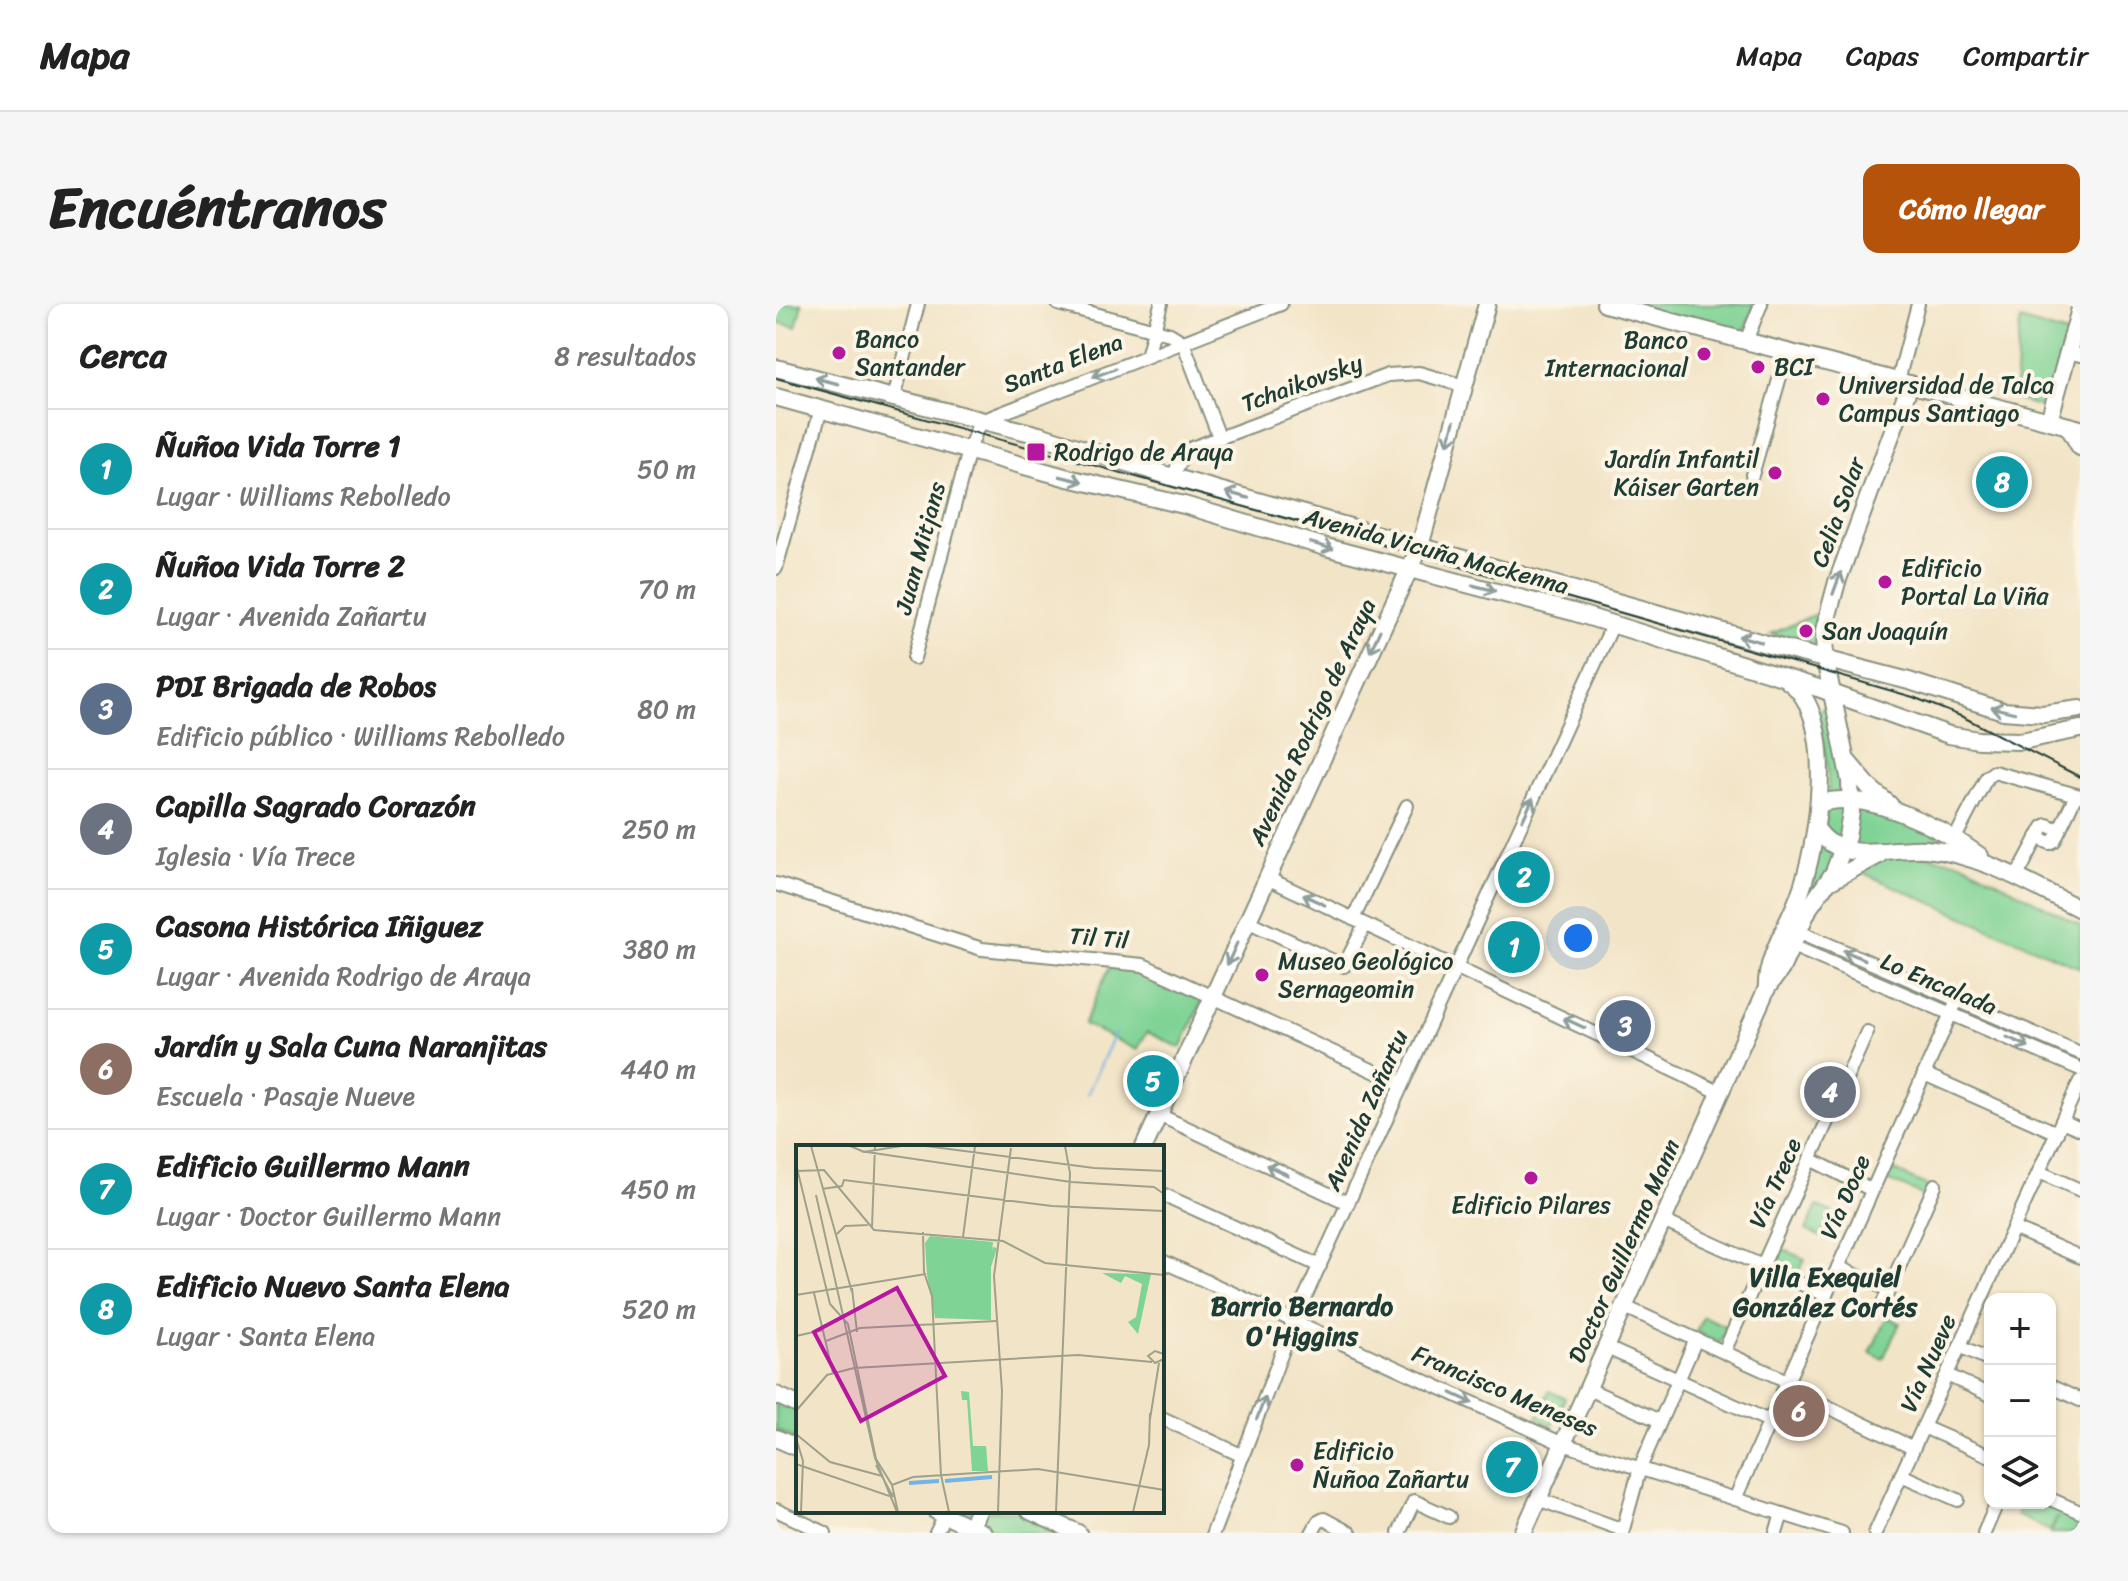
<!DOCTYPE html>
<html lang="es">
<head>
<meta charset="utf-8">
<style>
	body { margin:0; font-family:Sriracha,sans-serif; background:#f6f6f6; color:#222 }
	.controls { position:absolute; right:24px; bottom:24px; display:grid; overflow:hidden; border-radius:16px; box-shadow:0 2px 6px #0004 }
	.controls button { width:72px; height:72px; display:grid; place-items:center; padding:0; border:0; border-bottom:2px solid #e0e0e0; background:#fff; color:#222; font:40px sans-serif }
	.you { position:absolute; left:802px; top:634px; width:28px; height:28px; margin:-20px; border:6px solid #fff; border-radius:50%; background:#1a73e8; box-shadow:0 0 0 12px #1a73e833 }
	.badge { display:grid; place-items:center; width:52px; height:52px; border-radius:50%; background:#b45309; color:#fff; font-size:26px; font-weight:700 }
	.pin { position:absolute; translate:-50% -50%; border:4px solid #fff; box-shadow:0 2px 8px #0006 }
	.list { margin:0; padding:0; list-style:none }
	h2 { display:flex; justify-content:space-between; align-items:center; height:104px; margin:0; padding:0 32px; font-size:34px }
	h2 small { font-size:26px; font-weight:400; color:#767676 }
	.list li { display:grid; grid-template-columns:52px 1fr auto; gap:24px; align-items:center; box-sizing:border-box; height:120px; padding:0 32px; border-top:2px solid #e0e0e0 }
	.list b { display:block; font-size:30px; white-space:nowrap }
	.list p { margin:0; font-size:26px; white-space:nowrap; color:#767676 }
	.list em { font-size:26px; font-style:normal; color:#767676 }
	.icon { flex:none; width:44px; height:44px; fill:none; stroke:currentColor; stroke-width:2; stroke-linecap:round; stroke-linejoin:round }
	.map { position:relative; flex:none; width:1304px; height:1229px; overflow:hidden; border-radius:16px }
	header { display:flex; align-items:center; gap:48px; box-sizing:border-box; height:112px; padding:0 40px; background:#fff; border-bottom:2px solid #e0e0e0 }
	header strong { font-size:38px }
	nav { display:flex; gap:44px; margin-inline-start:auto; font-size:28px }
	.intro { display:flex; align-items:center; justify-content:space-between; box-sizing:border-box; height:192px; padding:0 48px }
	h1 { margin:0; font-size:56px }
	.button { padding:20px 36px; border-radius:16px; background:#b45309; color:#fff; font-size:28px; font-weight:700 }
	main { display:flex; gap:48px; padding:0 48px }
	aside { flex:1; background:#fff; border-radius:16px; box-shadow:0 2px 6px #0004 }
	.map>svg:first-child { display:block }
</style>
</head>
<body>
<header>
<strong>Mapa</strong>
<nav><a>Mapa</a><a>Capas</a><a>Compartir</a></nav>
</header>
<div class="intro"><h1>Encuéntranos</h1><a class="button">Cómo llegar</a></div>
<main>
<aside>
<h2>Cerca<small>8 resultados</small></h2>
<ul class="list">
<li><span class="badge" style="background:#0f9aa8">1</span><div><b>Ñuñoa Vida Torre 1</b><p>Lugar · Williams Rebolledo</p></div><em>50 m</em></li>
<li><span class="badge" style="background:#0f9aa8">2</span><div><b>Ñuñoa Vida Torre 2</b><p>Lugar · Avenida Zañartu</p></div><em>70 m</em></li>
<li><span class="badge" style="background:#5c6f8a">3</span><div><b>PDI Brigada de Robos</b><p>Edificio público · Williams Rebolledo</p></div><em>80 m</em></li>
<li><span class="badge" style="background:#6b7280">4</span><div><b>Capilla Sagrado Corazón</b><p>Iglesia · Vía Trece</p></div><em>250 m</em></li>
<li><span class="badge" style="background:#0f9aa8">5</span><div><b>Casona Histórica Iñiguez</b><p>Lugar · Avenida Rodrigo de Araya</p></div><em>380 m</em></li>
<li><span class="badge" style="background:#8d6e63">6</span><div><b>Jardín y Sala Cuna Naranjitas</b><p>Escuela · Pasaje Nueve</p></div><em>440 m</em></li>
<li><span class="badge" style="background:#0f9aa8">7</span><div><b>Edificio Guillermo Mann</b><p>Lugar · Doctor Guillermo Mann</p></div><em>450 m</em></li>
<li><span class="badge" style="background:#0f9aa8">8</span><div><b>Edificio Nuevo Santa Elena</b><p>Lugar · Santa Elena</p></div><em>520 m</em></li>
</ul>
</aside>
<div class="map">
<svg width="1304" height="1229" viewBox="0 0 1304 1229">
	<rect width="100%" height="100%" fill="#fcf5e5"/>
	<filter id="ink" filterUnits="userSpaceOnUse"><feTurbulence type="fractalNoise" baseFrequency=".0125" numOctaves="2"/><feDisplacementMap in="SourceGraphic" scale="16" xChannelSelector="R" yChannelSelector="G"/><feConvolveMatrix kernelMatrix="1 2 1 2 8 2 1 2 1" color-interpolation-filters="sRGB"/></filter>
	<filter id="wash" filterUnits="userSpaceOnUse"><feTurbulence type="fractalNoise" baseFrequency=".006" numOctaves="4" result="noise"/><feDisplacementMap in="SourceGraphic" scale="32" xChannelSelector="R" yChannelSelector="G"/><feGaussianBlur stdDeviation="1.8" result="paint"/><feColorMatrix in="noise" values="0 0 0 0 0 0 0 0 0 0 0 0 0 0 0 0 0 1.4 0 .05"/><feComposite in="paint" operator="in"/></filter>
	<g filter="url(#wash)">
		<rect width="100%" height="100%" fill="#f2e4c7"/>
		<g fill="#7fd395" stroke="#4f8864" stroke-width="2">
			<polygon points="0,0 26,0 20,23 0,18"/>
			<polygon points="851,0 978,0 967,31"/>
			<polygon points="1244,16 1291,30 1269,104 1238,95"/>
			<polygon points="1038,311 1043,312 1040,340 995,330"/>
			<path d="M1050,402L1081,476L1181,545L1074,554L1061,564L1031,599C1033,567 1047,538 1051,507C1056,475 1047,438 1042,407Z"/>
			<polygon points="1130,549 1185,558 1304,621 1304,664 1078,565 1096,556"/>
			<polygon points="334,662 377,673 426,697 405,744 371,728 361,746 308,720"/>
			<polygon points="1117,866 1150,881 1152,883 1148,892 1109,875 1113,867"/>
			<polygon points="1041,902 1056,908 1045,933 1030,926"/>
			<polygon points="1001,943 1029,955 1022,970 995,958"/>
			<polygon points="927,1012 951,1023 944,1039 920,1028"/>
			<polygon points="1111,1013 1124,1019 1107,1055 1094,1049"/>
			<polygon points="773,1087 789,1094 776,1122 761,1114"/>
			<polygon points="0,1095 22,1105 22,1136 0,1126"/>
			<polygon points="1246,1199 1266,1199 1304,1214 1299,1229 1275,1229 1282,1213 1274,1227 1240,1211"/>
			<polygon points="176,1207 247,1207 296,1229 225,1229"/>
		</g>
		<g fill="none" stroke-linecap="round" stroke-linejoin="round">
			<polyline stroke="#71b4e6" stroke-width="2" points="311,791 339,729"/>
		</g>
	</g>
	<g filter="url(#ink)">
		<g fill="none" stroke-linecap="round" stroke-linejoin="round">
			<defs>
				<g id="minor">
					<polyline points="282,0 394,30 407,38 443,133"/>
					<polyline points="970,37 985,0"/>
					<polyline points="1292,48 1304,51"/>
					<polyline points="371,52 385,0"/>
					<polyline points="1122,77 1142,0"/>
					<polyline points="118,94 142,0"/>
					<polyline points="976,171 1011,48"/>
					<polyline points="396,173 408,151 416,144 612,71 643,69 688,82"/>
					<polyline points="0,264 45,105"/>
					<polyline points="138,354 193,146 201,125 208,116 505,0"/>
					<polyline points="1261,533 1274,539 1278,537 1300,491"/>
					<polyline points="1178,536 1211,473 1218,468 1304,492"/>
					<polyline points="491,574 945,789"/>
					<polyline points="1240,574 1267,523 1271,521 1283,526"/>
					<polyline points="0,580 206,645 367,661 626,780"/>
					<polyline points="577,615 631,502"/>
					<polyline points="471,617 568,662 589,621"/>
					<polyline points="1017,625 1304,749"/>
					<polyline points="1009,639 1304,765"/>
					<polyline points="1148,770 1281,829"/>
					<polyline points="383,811 572,899"/>
					<polyline points="1286,817 1304,825"/>
					<polyline points="1034,855 1096,886"/>
					<polyline points="1263,868 1304,886"/>
					<polyline points="386,890 544,962"/>
					<polyline points="887,917 1050,991"/>
					<polyline points="1237,924 1304,953"/>
					<polyline points="386,957 787,1140 1066,1229"/>
					<polyline points="1062,963 1113,986"/>
					<polyline points="849,1003 1011,1077"/>
					<polyline points="1104,1006 1159,881"/>
					<polyline points="1184,1042 1214,1056"/>
					<polyline points="831,1044 993,1117"/>
					<polyline points="948,1048 1091,728"/>
					<polyline points="1171,1071 1214,1091"/>
					<polyline points="1009,1082 1137,1144"/>
					<polyline points="1274,1082 1304,1096"/>
					<polyline points="812,1085 884,1117"/>
					<polyline points="995,1112 1025,1126"/>
					<polyline points="386,1114 467,1152"/>
					<polyline points="1147,1123 1214,1152"/>
					<polyline points="1125,1171 1182,1196"/>
					<polyline points="762,1195 847,1226"/>
					<polyline points="959,1195 1181,696"/>
					<polyline points="1274,1195 1304,1208"/>
					<polyline points="0,1206 49,1229"/>
					<polyline points="160,1229 171,1207"/>
					<polyline points="437,1229 518,1017 837,320"/>
					<polyline points="536,1229 542,1218 548,1215 574,1229"/>
					<polyline points="623,1229 638,1197 673,1213"/>
					<polyline points="846,1229 864,1164 920,1035"/>
					<polyline points="1000,1229 1006,1210"/>
					<polyline points="1099,1229 1304,777"/>
					<polyline points="1208,1229 1221,1199"/>
				</g>
				<g id="major">
					<polyline points="829,0 1304,125"/>
					<polyline points="0,64 263,131 396,173 994,341 1133,377 1227,407 1267,410 1304,405"/>
					<polyline points="0,93 292,174 408,201 546,242 797,308 1042,384 1173,431 1203,436 1245,437 1304,425"/>
					<polyline points="1273,117 1304,5"/>
					<polyline points="1292,122 1304,143"/>
					<polyline points="1072,458 1094,484 1114,501"/>
					<path d="M1043,500C1089,483 1167,525 1204,552"/>
					<path d="M1040,524C1065,563 1113,542 1150,545C1205,550 1255,581 1304,605"/>
					<polyline points="1053,578 1103,551"/>
					<path d="M991,684C989,656 1013,619 1023,592C1042,542 1063,411 1012,377"/>
					<polyline points="368,843 644,242 711,0"/>
					<polyline points="0,1091 22,1101"/>
					<polyline points="0,1134 22,1144"/>
					<polyline points="160,1207 207,1229"/>
					<polyline points="254,1207 302,1229"/>
					<polyline points="192,1229 202,1207"/>
					<polyline points="747,1229 991,684 1005,665 1033,604 1058,568 1071,533 1075,508 1074,477 1049,355 1048,326 1061,278 1134,80"/>
				</g>
			</defs>
			<use href="#minor" stroke="#88907e" stroke-width="16"/>
			<use href="#major" stroke="#88907e" stroke-width="20"/>
			<use href="#minor" stroke="#fff" stroke-width="12"/>
			<use href="#major" stroke="#fff" stroke-width="16"/>
			<polyline stroke="#1f3d34" stroke-width="2" points="0,74 662,256 1137,393 1187,413 1304,473"/>
		</g>
		<defs><path id="oneway-shaft" d="M-6 0H5M1.5-3L5.5 0L1.5 3" fill="none" stroke-width="1.6" stroke-linecap="round" stroke-linejoin="round" transform="scale(2)"/></defs>
		<g stroke="#8f9e9a">
			<use href="#oneway-shaft" transform="translate(328 69) rotate(159)"/>
			<use href="#oneway-shaft" transform="translate(51 77) rotate(-166)"/>
			<use href="#oneway-shaft" transform="translate(675 129) rotate(105)"/>
			<use href="#oneway-shaft" transform="translate(295 175) rotate(14)"/>
			<use href="#oneway-shaft" transform="translate(461 191) rotate(-165)"/>
			<use href="#oneway-shaft" transform="translate(546 242) rotate(16)"/>
			<use href="#oneway-shaft" transform="translate(1061 279) rotate(-70)"/>
			<use href="#oneway-shaft" transform="translate(708 284) rotate(14)"/>
			<use href="#oneway-shaft" transform="translate(974 335) rotate(-165)"/>
			<use href="#oneway-shaft" transform="translate(599 337) rotate(115)"/>
			<use href="#oneway-shaft" transform="translate(1227 406) rotate(-167)"/>
			<use href="#oneway-shaft" transform="translate(752 505) rotate(-65)"/>
			<use href="#oneway-shaft" transform="translate(538 596) rotate(-155)"/>
			<use href="#oneway-shaft" transform="translate(456 650) rotate(114)"/>
			<use href="#oneway-shaft" transform="translate(1078 651) rotate(-157)"/>
			<use href="#oneway-shaft" transform="translate(798 719) rotate(-155)"/>
			<use href="#oneway-shaft" transform="translate(1242 738) rotate(24)"/>
			<use href="#oneway-shaft" transform="translate(501 866) rotate(-155)"/>
			<use href="#oneway-shaft" transform="translate(686 1094) rotate(25)"/>
			<use href="#oneway-shaft" transform="translate(485 1104) rotate(-69)"/>
		</g>
	</g>
	<g fill="#b5179e" stroke="#fcf5e5" stroke-width="3">
		<circle cx="63" cy="49" r="8"/>
		<circle cx="928" cy="50" r="8"/>
		<circle cx="982" cy="63" r="8"/>
		<circle cx="1047" cy="95" r="8"/>
		<rect x="250" y="138" width="20" height="20" rx="4"/>
		<circle cx="999" cy="169" r="8"/>
		<circle cx="1109" cy="278" r="8"/>
		<circle cx="1030" cy="327" r="8"/>
		<circle cx="486" cy="671" r="8"/>
		<circle cx="755" cy="874" r="8"/>
		<circle cx="521" cy="1161" r="8"/>
	</g>
	<g text-anchor="middle" dominant-baseline="central" stroke-width="8" stroke-linejoin="round" paint-order="stroke">
		<g font-size="24" fill="#1f3d34" stroke="#fcf5e5" text-anchor="start">
			<text x="79" y="35">Banco<tspan x="79" dy="28">Santander</tspan></text>
			<text x="912" y="36" text-anchor="end">Banco<tspan x="912" dy="28">Internacional</tspan></text>
			<text x="998" y="63">BCI</text>
			<text x="1063" y="81">Universidad de Talca<tspan x="1063" dy="28">Campus Santiago</tspan></text>
			<text x="278" y="148">Rodrigo de Araya</text>
			<text x="983" y="155" text-anchor="end">Jardín Infantil<tspan x="983" dy="28">Káiser Garten</tspan></text>
			<text x="1125" y="264">Edificio<tspan x="1125" dy="28">Portal La Viña</tspan></text>
			<text x="1046" y="327">San Joaquín</text>
			<text x="502" y="657">Museo Geológico<tspan x="502" dy="28">Sernageomin</tspan></text>
			<text x="755" y="901" text-anchor="middle">Edificio Pilares</text>
			<text x="537" y="1147">Edificio<tspan x="537" dy="28">Ñuñoa Zañartu</tspan></text>
		</g>
		<g font-size="24" fill="#1f3d34" stroke="#fcf5e5">
			<text transform="translate(287 59) rotate(-21)">Santa Elena</text>
			<text transform="translate(526 79) rotate(-20)">Tchaikovsky</text>
			<text transform="translate(1062 208) rotate(-70)">Celia Solar</text>
			<text transform="translate(144 244) rotate(-75)">Juan Mitjans</text>
			<text transform="translate(660 247) rotate(15)">Avenida Vicuña Mackenna</text>
			<text transform="translate(536 418) rotate(-65)">Avenida Rodrigo de Araya</text>
			<text transform="translate(323 634) rotate(5)">Til Til</text>
			<text transform="translate(1163 680) rotate(23)">Lo Encalada</text>
			<text transform="translate(590 806) rotate(-66)">Avenida Zañartu</text>
			<text transform="translate(999 879) rotate(-66)">Vía Trece</text>
			<text transform="translate(1069 893) rotate(-66)">Vía Doce</text>
			<text transform="translate(848 947) rotate(-66)">Doctor Guillermo Mann</text>
			<text transform="translate(1152 1059) rotate(-66)">Vía Nueve</text>
			<text transform="translate(729 1087) rotate(23)">Francisco Meneses</text>
		</g>
		<g font-size="26" font-weight="bold" fill="#1f3d34" stroke="#fcf5e5">
			<text x="1049" y="973">Villa Exequiel<tspan x="1049" dy="30">González Cortés</tspan></text>
			<text x="526" y="1002">Barrio Bernardo<tspan x="526" dy="30">O'Higgins</tspan></text>
		</g>
	</g>
	<g transform="translate(20 841)">
		<rect width="368" height="368" fill="#f2e4c7"/>
		<path d="M134,91L197,97L196,106L197,102L201,103L195,122V175L139,173L131,130L129,98ZM306,128L355,129L342,189L332,177L340,172L346,139L329,131L325,138ZM165,246L173,247L177,301H190L192,326H176L171,255H166Z" fill="#7fd395"/>
		<path fill="none" stroke="#71b4e6" stroke-width="4" d="M149,336L196,332M113,338L143,336"/>
		<path fill="none" stroke="#9ea18c" stroke-width="2" d="M15,1L56,147M54,1L68,7L105,1M130,1L298,23L368,26M64,6L275,37L358,42L368,49M0,19L34,159L52,179L80,314L96,340L102,367M0,26L28,25L78,85L207,96L249,118L368,130M26,44L46,41L48,35L256,61L368,66M20,50L79,313L101,367M76,82L79,1M127,87L128,127L136,151L145,330L153,367M41,89L49,81L72,80M167,92L179,1M56,143L61,187M18,148L37,228M0,150L130,129M0,191L27,185M30,196L64,183L200,176M368,209L359,206L352,211L359,218L368,214M0,266L31,230L58,223L282,210L356,217M354,274L363,218M0,289L34,317L86,331M0,293L7,316L5,367M0,319L93,351L98,348M80,320L97,352M96,340L117,332L242,324L368,345M202,367L206,246L198,131L215,3M260,367L274,28L269,1M337,367L353,300L354,268"/>
		<path fill="#b5179e" fill-opacity="0.15" stroke="#b5179e" stroke-width="4" d="M101,143L149,231L65,276L18,187Z"/>
		<rect width="368" height="368" fill="none" stroke="#1f3d34" stroke-width="4"/>
	</g>
</svg>
<div class="controls">
<button>+</button>
<button>−</button>
<button><svg class="icon" aria-label="layers" viewBox="0 0 24 24"><path d="M12 4l9 5-9 5-9-5zM3 14l9 5 9-5"/></svg></button>
</div>
<div class="you"></div>
<div class="pin badge" style="left:738px;top:643px;background:#0f9aa8">1</div>
<div class="pin badge" style="left:748px;top:573px;background:#0f9aa8">2</div>
<div class="pin badge" style="left:849px;top:722px;background:#5c6f8a">3</div>
<div class="pin badge" style="left:1054px;top:788px;background:#6b7280">4</div>
<div class="pin badge" style="left:377px;top:777px;background:#0f9aa8">5</div>
<div class="pin badge" style="left:1023px;top:1107px;background:#8d6e63">6</div>
<div class="pin badge" style="left:736px;top:1163px;background:#0f9aa8">7</div>
<div class="pin badge" style="left:1226px;top:178px;background:#0f9aa8">8</div>
</div>
</main>
</body>
</html>
